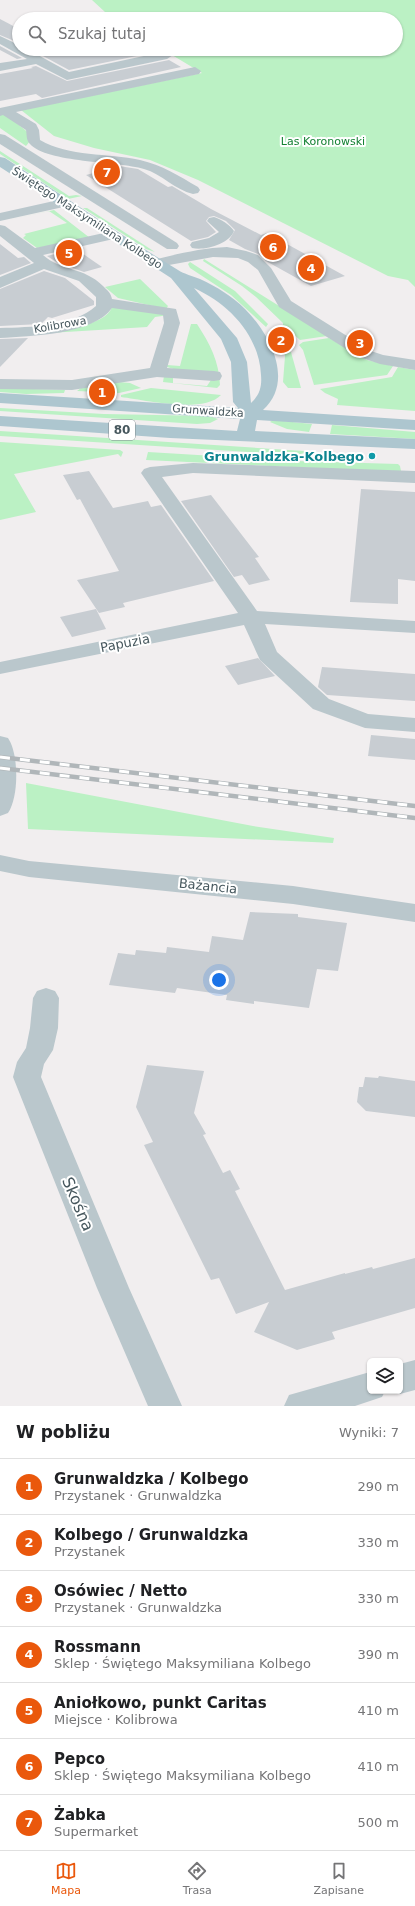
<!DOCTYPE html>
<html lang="pl">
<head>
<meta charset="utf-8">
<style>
	body { margin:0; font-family:"DejaVu Sans",sans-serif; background:#f2f2f2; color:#202124 }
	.controls { position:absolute; right:12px; bottom:12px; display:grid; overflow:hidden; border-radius:6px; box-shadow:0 1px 3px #0004 }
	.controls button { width:36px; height:36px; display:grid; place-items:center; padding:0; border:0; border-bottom:1px solid #e0e0e0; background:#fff; color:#202124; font:20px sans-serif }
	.you { position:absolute; left:219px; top:980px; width:14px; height:14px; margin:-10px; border:3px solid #fff; border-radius:50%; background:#1a73e8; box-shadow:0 0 0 6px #1a73e833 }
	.badge { display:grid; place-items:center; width:26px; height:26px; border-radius:50%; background:#ea580c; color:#fff; font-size:13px; font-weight:700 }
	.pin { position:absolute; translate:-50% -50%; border:2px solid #fff; box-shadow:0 1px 4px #0006 }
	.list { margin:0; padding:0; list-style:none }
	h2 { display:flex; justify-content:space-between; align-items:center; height:52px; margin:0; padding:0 16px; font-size:17px }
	h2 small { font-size:13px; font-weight:400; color:#757577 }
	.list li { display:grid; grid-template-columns:26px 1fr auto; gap:12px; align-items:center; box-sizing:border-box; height:56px; padding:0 16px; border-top:1px solid #e0e0e0 }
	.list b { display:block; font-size:15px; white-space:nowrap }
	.list p { margin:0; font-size:13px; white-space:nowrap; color:#757577 }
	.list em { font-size:13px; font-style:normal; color:#757577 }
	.icon { flex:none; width:22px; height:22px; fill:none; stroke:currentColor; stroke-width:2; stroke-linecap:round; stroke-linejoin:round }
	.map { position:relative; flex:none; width:415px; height:1406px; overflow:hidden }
	.search { position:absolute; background:#fff; box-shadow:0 1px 3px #0004; left:12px; right:12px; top:12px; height:44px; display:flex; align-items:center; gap:10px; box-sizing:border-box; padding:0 14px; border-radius:22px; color:#757577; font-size:15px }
	.sheet { height:444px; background:#fff }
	nav { display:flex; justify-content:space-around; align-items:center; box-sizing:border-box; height:56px; border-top:1px solid #e0e0e0; background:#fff; font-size:11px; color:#757577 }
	nav a { display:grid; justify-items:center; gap:2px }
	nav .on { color:#ea580c }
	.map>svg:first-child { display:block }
</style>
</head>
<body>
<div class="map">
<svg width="415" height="1406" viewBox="0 0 415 1406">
	<rect width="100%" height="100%" fill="#f1eeef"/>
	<g fill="#bbf1c4">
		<polygon points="92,0 415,0 415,287 408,280 388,276 198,180 150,160 94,148 54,136 21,110 202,73 162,49 396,49 396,19 115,19 105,12"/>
		<polygon points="3,112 30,134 30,141 26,146 0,128 0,113"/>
		<polygon points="0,151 69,196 76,195 82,196 68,199 0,154"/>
		<polygon points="83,208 87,208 155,252 146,249"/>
		<polygon points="54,210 90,238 37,248 23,238 26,235 24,234 67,223 49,211 4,221"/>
		<polygon points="204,259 327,336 300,340 289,330 281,326 283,325 283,323 256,297 242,286 203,261"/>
		<polygon points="190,262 235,291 268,324 266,327 231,295 190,268 188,264"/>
		<polygon points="140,279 168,306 166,309 118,298 105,287"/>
		<path d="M112,307L169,315L155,317L147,327L33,334C52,331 106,327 112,307Z"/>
		<path d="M191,324H197C210,344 219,361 220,385L217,388L163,382L164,376L173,378V383L207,386L211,380L167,367V365L180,366Z"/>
		<polygon points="329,338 367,360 393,366 387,375 314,385 303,350 299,345 303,342"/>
		<polygon points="284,352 291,352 301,388 288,388 283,382 285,356"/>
		<polygon points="398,367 415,370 415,411 337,405 338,399 325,393 320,389 392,377"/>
		<polygon points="119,382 130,383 141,388 119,393 77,391 81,388"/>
		<polygon points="0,388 65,390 64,393 26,394 0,392"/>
		<path d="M151,388L221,395C203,414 145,400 121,397V395Z"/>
		<polygon points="0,408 104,414 209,416 218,419 210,423 197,424 0,411"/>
		<polygon points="273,420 312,424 309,432 287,429 270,422"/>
		<polygon points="332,425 415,432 415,439 330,434"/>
		<polygon points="0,431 304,451 304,453 297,455 0,436"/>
		<polygon points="0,442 120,450 123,452 121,457 118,454 14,474 36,512 0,520"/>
		<polygon points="148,452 296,461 398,464 400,466 401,471 398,472 146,460"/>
		<polygon points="26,783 253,826 334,838 333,843 28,829"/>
	</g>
	<g fill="#c8cdd2">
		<polygon points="0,19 19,29 19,43 0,35"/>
		<polygon points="0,46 22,58 17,59 0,50"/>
		<polygon points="30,49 151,49 156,52 69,70"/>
		<polygon points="169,60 181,67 42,98 36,94 0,101 0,74 33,68 31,67 36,66 67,81"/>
		<polygon points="119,166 138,169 168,187 172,186 211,209 261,235 267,233 345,276 311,286 266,261 258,254 245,249 229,240 235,230 226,221 214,216 209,217 206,221 216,232 208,237 191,241 86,175"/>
		<polygon points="0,244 18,258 24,257 31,263 0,275"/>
		<polygon points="76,249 102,267 84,272 58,263 47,256"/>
		<polygon points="44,271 65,278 94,301 94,305 52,318 48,317 41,324 0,326 0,289"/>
		<polygon points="28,338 0,367 0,339"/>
		<polygon points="89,471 113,508 148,501 151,507 161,505 214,581 123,603 125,607 99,613 77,580 119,571 80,499 77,500 63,475"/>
		<polygon points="361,489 415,492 415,581 398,579 398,604 350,602"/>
		<polygon points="211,495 259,557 255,558 270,580 249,585 242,575 234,577 181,501"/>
		<polygon points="96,609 106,629 72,637 60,617"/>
		<polygon points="258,658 275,676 238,685 225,666"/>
		<polygon points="322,667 415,674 415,701 327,695 318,687"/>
		<polygon points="371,735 415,739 415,760 368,756"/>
		<polygon points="250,912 298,914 298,917 347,923 338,971 317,969 309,1008 254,1001 254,1004 226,1000 227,995 177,988 175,993 109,985 118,953 135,955 136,950 166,953 167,947 209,952 212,936 243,940"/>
		<polygon points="147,1065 204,1071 194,1113 206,1134 203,1135 223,1173 230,1170 240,1189 235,1191 285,1290 345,1273 345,1274 372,1267 373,1269 415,1258 415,1308 332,1332 335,1339 297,1350 254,1332 269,1302 236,1314 219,1278 211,1280 144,1145 153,1142 136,1107"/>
		<polygon points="379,1076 415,1081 415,1117 366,1111 357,1102 359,1087 363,1087 365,1077 378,1078"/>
	</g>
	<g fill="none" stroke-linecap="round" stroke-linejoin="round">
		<g fill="#bac7cc" fill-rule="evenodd">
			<polygon points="0,36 19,45 19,49 27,49 69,72 167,51 173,55 167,59 67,80 36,64 0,71 0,63 27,59 0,44"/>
			<path d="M195,67L201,71L199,74L16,112L36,124L39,130L40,140C69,157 108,153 140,160C162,165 179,176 198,187L200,190L198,193L193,194C175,190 162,174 144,169C117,161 47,163 30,144C26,140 27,135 26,130L3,115L0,116V108Z"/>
			<polygon points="0,134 5,135 177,243 179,246 177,249 167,249 0,144"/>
			<polygon points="63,199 68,200 70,203 68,206 0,221 0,213"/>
			<path d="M214,217C221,219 230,225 234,231C229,244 205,251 192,248L190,245L192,242L209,238L219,232L207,221L209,218Z"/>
			<path d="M0,225L5,226L35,248L113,231L118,232L120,235L118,238L43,255C61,271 84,267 103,286C107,290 111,293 112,299L176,309L180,323L167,368L214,371L220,372L222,376L220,380L214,381L157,377L72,390L0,389V379L72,380L150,368L164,323L163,315L112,308C93,335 30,336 0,338V328C31,327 72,327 96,306V297L79,281L44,269L0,288V277L34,263L0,236Z"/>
			<path d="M227,247L246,251L258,255L271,268L291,301L371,351L383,355L415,360V370L380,364L359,357L279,307L258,270L248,262L238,258L213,257L158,267L153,266L151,263L153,260C177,254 202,248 227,247Z"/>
			<polygon points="193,463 415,471 415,483 193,473 162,477 257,611 415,621 415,633 265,624 277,652 329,699 368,714 415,718 415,732 365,728 313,709 260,660 244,625 0,674 0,662 238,613 141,473 144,469 150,467"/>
			<path d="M0,736L8,738C19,754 19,797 8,813L0,816Z"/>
			<polygon points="0,855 29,861 293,886 415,904 415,922 293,904 29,877 0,871"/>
			<polygon points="46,988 55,991 59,998 58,1028 53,1050 44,1064 41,1077 129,1288 182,1406 148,1406 97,1288 13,1077 17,1062 26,1048 30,1028 33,998 37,991"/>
			<polygon points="415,1360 415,1390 400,1394 393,1391 400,1391 400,1364"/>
			<polygon points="370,1372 370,1391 385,1391 382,1397 355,1406 284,1406 289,1395"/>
		</g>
		<path fill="#adc6cf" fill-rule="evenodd" d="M0,157L5,158C62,195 119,234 178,270C184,274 193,276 200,279C217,287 232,296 245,309C270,334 295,381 263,410L415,420V430L257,420L255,431L415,439V449L170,438L0,426V416L237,431L240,419L0,403V393L238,408L233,402L231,362L221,339L171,278L0,167ZM194,288C229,304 259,335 261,375C262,386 260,395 251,403L247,362L237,338Z"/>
		<defs>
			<g id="rail">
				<polyline points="0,757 415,806"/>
				<polyline points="0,768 415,818"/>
			</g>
		</defs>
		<use href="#rail" stroke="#b0b6b9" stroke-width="4.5"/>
		<use href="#rail" stroke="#fff" stroke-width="3" stroke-dasharray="10" stroke-linecap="butt"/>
	</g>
	<circle fill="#0f9aa8" stroke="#fff" stroke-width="1.5" cx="372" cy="456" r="4"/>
	<g text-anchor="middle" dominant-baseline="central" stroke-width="4" stroke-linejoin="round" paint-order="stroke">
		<g font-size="11" fill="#138132" stroke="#fff">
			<text x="323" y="141">Las Koronowski</text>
		</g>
		<g font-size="11" fill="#46575d" stroke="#fff">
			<text transform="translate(87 218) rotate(33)">Świętego Maksymiliana Kolbego</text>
			<text transform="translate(60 325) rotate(-10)">Kolibrowa</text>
			<text transform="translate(208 411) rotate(4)">Grunwaldzka</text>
		</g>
		<rect fill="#fff" stroke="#7e898e" stroke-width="1" x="109" y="420" width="26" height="20" rx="3"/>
		<g font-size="12" font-weight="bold" fill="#46575d">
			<text x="122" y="430">80</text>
		</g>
		<g font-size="13" font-weight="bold" fill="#0d838f" stroke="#fff" text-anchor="end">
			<text x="364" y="456">Grunwaldzka-Kolbego</text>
		</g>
		<g font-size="13" fill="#46575d" stroke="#fff">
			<text transform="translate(125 643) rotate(-11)">Papuzia</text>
			<text transform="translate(208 886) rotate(6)">Bażancia</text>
		</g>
		<g font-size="16" fill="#46575d" stroke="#fff">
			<text transform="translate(78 1204) rotate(67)">Skośna</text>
		</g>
	</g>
</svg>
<div class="controls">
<button><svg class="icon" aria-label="layers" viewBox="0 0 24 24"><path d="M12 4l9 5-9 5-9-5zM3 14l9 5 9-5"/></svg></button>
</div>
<div class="you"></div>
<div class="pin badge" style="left:102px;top:392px">1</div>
<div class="pin badge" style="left:281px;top:340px">2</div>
<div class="pin badge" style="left:360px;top:343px">3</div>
<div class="pin badge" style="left:311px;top:268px">4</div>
<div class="pin badge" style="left:69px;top:253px">5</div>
<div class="pin badge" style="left:273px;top:247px">6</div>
<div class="pin badge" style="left:107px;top:172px">7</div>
<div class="search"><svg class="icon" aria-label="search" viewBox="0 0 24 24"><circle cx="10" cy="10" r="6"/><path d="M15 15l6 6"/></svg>Szukaj tutaj</div>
</div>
<section class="sheet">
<h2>W pobliżu<small>Wyniki: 7</small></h2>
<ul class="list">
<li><span class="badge">1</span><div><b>Grunwaldzka / Kolbego</b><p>Przystanek · Grunwaldzka</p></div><em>290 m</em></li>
<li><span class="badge">2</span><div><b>Kolbego / Grunwaldzka</b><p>Przystanek</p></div><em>330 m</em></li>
<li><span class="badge">3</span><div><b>Osówiec / Netto</b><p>Przystanek · Grunwaldzka</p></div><em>330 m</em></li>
<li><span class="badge">4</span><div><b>Rossmann</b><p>Sklep · Świętego Maksymiliana Kolbego</p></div><em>390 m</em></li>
<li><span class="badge">5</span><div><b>Aniołkowo, punkt Caritas</b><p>Miejsce · Kolibrowa</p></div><em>410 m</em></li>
<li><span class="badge">6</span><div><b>Pepco</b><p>Sklep · Świętego Maksymiliana Kolbego</p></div><em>410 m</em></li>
<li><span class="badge">7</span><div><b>Żabka</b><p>Supermarket</p></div><em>500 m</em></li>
</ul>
</section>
<nav>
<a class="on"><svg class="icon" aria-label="map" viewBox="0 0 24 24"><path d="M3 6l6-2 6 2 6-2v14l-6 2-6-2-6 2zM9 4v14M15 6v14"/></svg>Mapa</a>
<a><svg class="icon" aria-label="directions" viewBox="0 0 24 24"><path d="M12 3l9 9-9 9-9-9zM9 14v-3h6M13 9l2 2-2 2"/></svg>Trasa</a>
<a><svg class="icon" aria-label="saved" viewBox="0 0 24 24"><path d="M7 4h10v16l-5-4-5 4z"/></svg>Zapisane</a>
</nav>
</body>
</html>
